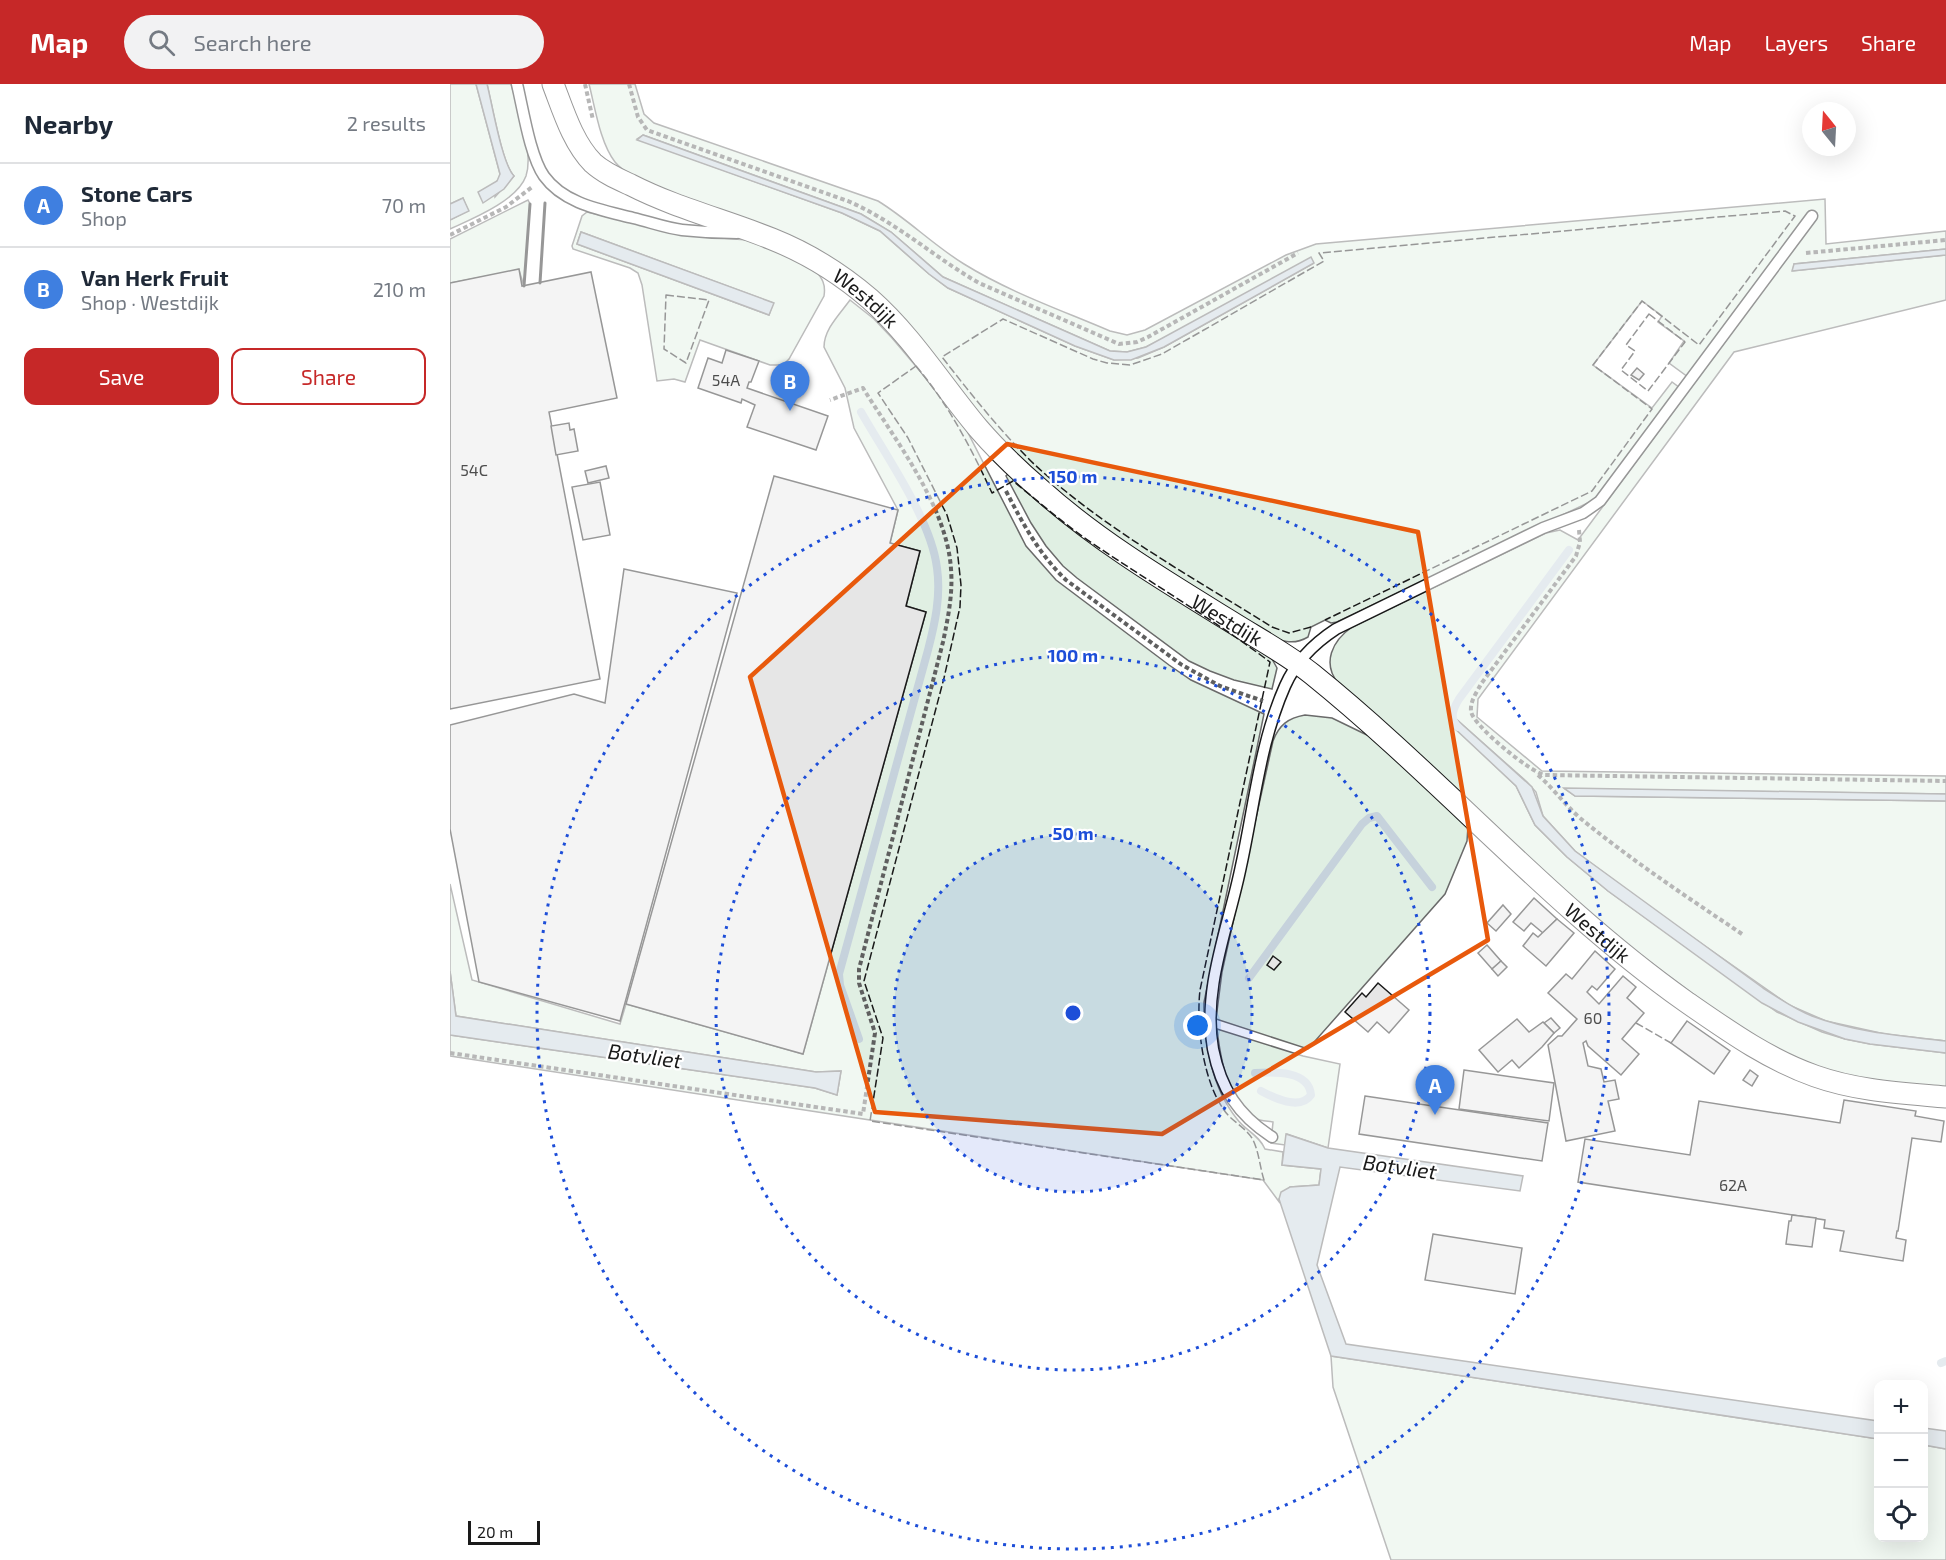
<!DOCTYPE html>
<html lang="en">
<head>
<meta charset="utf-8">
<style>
	body { margin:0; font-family:"Exo 2",sans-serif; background:#f2f2f3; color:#1f2937 }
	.controls { position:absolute; right:18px; bottom:18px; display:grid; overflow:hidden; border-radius:12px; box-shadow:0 6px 24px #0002 }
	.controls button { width:54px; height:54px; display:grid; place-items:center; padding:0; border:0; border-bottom:2px solid #e0e1e3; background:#fff; color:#1f2937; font:30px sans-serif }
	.compass { position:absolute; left:1352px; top:18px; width:54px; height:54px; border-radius:50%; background:#fff; box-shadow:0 6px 24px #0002; rotate:342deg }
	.scale { position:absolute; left:18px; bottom:15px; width:72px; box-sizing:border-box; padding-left:6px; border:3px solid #1a1a1a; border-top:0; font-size:16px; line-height:21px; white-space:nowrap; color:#1a1a1a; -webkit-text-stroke:4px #fff; paint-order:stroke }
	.you { position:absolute; left:748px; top:942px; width:21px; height:21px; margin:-15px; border:4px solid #fff; border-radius:50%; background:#1a73e8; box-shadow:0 0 0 9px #1a73e833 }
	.badge { display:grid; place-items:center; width:39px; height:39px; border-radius:50%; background:#c62828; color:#fff; font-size:20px; font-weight:700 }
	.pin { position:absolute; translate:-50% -50px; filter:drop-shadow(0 2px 3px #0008) }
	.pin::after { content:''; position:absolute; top:32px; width:21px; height:18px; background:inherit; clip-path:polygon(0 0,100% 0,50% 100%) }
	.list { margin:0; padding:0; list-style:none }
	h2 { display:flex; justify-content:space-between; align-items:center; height:78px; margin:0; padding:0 24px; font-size:26px }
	h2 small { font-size:20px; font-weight:400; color:#747a83 }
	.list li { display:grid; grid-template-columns:39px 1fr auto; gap:18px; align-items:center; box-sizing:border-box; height:84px; padding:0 24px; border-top:2px solid #e0e1e3 }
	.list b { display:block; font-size:22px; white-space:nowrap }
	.list p { margin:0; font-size:20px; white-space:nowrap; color:#747a83 }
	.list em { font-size:20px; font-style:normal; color:#747a83 }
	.actions { display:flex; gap:12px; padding:18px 24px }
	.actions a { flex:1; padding:14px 0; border:2px solid #c62828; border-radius:12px; text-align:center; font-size:21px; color:#c62828 }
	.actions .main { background:#c62828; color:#fff }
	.icon { flex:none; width:33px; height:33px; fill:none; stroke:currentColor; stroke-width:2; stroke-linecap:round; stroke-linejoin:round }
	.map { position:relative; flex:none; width:1496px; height:1476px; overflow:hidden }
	header { display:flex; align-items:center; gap:36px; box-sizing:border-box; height:84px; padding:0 30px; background:#c62828; color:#fff }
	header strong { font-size:28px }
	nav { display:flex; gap:33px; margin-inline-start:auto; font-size:21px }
	.search { width:420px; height:54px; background:#f2f2f3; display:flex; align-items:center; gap:15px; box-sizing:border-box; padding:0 21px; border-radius:33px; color:#747a83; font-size:22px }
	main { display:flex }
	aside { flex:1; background:#fff }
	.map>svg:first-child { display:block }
</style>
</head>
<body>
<header>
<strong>Map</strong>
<div class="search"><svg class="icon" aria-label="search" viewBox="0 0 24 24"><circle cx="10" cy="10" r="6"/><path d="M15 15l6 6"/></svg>Search here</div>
<nav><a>Map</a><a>Layers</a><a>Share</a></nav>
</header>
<main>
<aside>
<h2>Nearby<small>2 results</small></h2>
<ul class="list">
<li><span class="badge" style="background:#3f7fe0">A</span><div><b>Stone Cars</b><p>Shop</p></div><em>70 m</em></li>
<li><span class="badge" style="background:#3f7fe0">B</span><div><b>Van Herk Fruit</b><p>Shop · Westdijk</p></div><em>210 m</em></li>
</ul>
<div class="actions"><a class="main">Save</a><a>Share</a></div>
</aside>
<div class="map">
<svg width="1496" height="1476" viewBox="0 0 1496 1476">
	<rect width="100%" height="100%" fill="#fff"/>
	<g fill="#e0efe3" stroke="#6a6a6a" stroke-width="1.5" fill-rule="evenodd">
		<path d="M0,0H26L50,90L49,95L44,100L45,113L64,92C52,80 42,20 37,0H61C68,25 84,67 76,92C67,117 22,135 0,145V136L18,127L13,114L0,120Z"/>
		<path d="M139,0H185L194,30L204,39L428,117C459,136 483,161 514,180C559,208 611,226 660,247L677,251L695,246L836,171L866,160L1375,115L1376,160L1496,147V165L1344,180L1343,187L1496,171V216L1284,268L1028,615L1027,633L1092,687L1496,692V710L1115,705L1125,712L1496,717V957L1435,950L1376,937L1339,921L1208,829L1125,767L1093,732L1086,708L1077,698L1006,635L1000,639L1066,702L1085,741L1117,773L1158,807L1327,928L1372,948L1395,955L1420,960L1496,969V1005L1389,991L1327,966L1278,936L1171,856L1132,823L888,599C872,579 882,557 902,543L1096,449L1110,446L1128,456L1366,135L1238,293L1219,279L1234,257L1208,238L1212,232L1192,217L1143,281L1202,324L1222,298L1230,304L1144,416L887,538L881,539L875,536L861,543L858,553C843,562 830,557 816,550L656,446L622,422L552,357L426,212L192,98C183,92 172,87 165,78C150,59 145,23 139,0ZM193,51L411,130L441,148L493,193L660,267L677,268L696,263L864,179L714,263L688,274L664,276L625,262L498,204L479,190L430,147L392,129L187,55Z"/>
		<polygon points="78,116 80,120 74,202 69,186 0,199 0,155"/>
		<path d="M137,128L233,151L297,156L314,159L365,186C372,194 376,200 374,212L339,275L333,281H320L250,256L235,298L224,295L207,297L192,201L188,189L180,184L123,165L122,162L132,132ZM131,148L323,219L319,231L127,160Z"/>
		<path d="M400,216L424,235L442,254L497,319L517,347L576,462L606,496L719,581L741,596L814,630L754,918C753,957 762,1004 787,1035C796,1047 809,1051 815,1065L833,1068L832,1081L871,1085L869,1101L840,1103L829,1115L830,1119L813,1096L0,972V951L365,1004L387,1011L391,987L366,988L6,932L0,887V800L22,896L170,940L176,920L353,970L476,528L456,522L470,467L440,459L448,426L404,344L395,304L374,263C374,245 390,230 400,216Z"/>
		<polygon points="559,389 822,575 827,584 822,605 784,596 760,587 739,577 627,494 613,482 596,462 581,439 556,392"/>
		<path d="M855,631L882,634L919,652L1018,742L1017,757L995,810L858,965L766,935L772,888L823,657C829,641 838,634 855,631Z"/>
		<path d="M767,945L853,972L890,980L878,1064L837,1050L835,1061L821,1059L823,1038C817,1037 810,1037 804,1034C778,1021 770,971 767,945Z"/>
		<polygon points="881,1272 1428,1355 1428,1454 1474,1454 1474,1361 1496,1365 1496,1476 941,1476 883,1303"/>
	</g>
	<g fill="#c6d2dc" stroke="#6a6a6a" stroke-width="1.5">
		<path d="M26,0H37C42,19 52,80 64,92L54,105L33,119L28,108L47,97L50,90Z"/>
		<polygon points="193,51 411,130 441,148 493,193 660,267 677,268 696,263 861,173 864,179 714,263 681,276 664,276 625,262 498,204 479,190 430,147 392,129 187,56"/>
		<polygon points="13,114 19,127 0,136 0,120"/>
		<polygon points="131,148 324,219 319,231 127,160"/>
		<polygon points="1496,165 1496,171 1342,187 1344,180"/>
		<path d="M1005,634L1082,703L1093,732L1125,767L1313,904C1329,914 1344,925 1362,932C1404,948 1452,952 1496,957V969L1420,960L1395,955L1348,938L1312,919L1158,807L1117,773L1085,741L1066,702L1001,641L1000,639Z"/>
		<polygon points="1114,704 1496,710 1496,717 1125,712"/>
		<polygon points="0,887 6,932 366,988 391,987 387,1011 365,1004 0,951"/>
		<polygon points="836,1050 878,1064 1073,1092 1070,1107 890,1083 867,1181 896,1260 1428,1337 1428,1355 881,1272 829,1115 831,1108 840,1103 869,1101 871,1085 832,1081"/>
		<polygon points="1474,1344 1496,1347 1496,1365 1474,1361"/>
	</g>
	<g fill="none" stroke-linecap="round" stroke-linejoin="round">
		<g stroke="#c6d2dc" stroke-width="8">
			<path d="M1008,643C999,634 1003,625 1009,615L1119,466"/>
			<polyline points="799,894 912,740 919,734 927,732 982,803"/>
			<path d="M409,955L390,901L389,890L478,566C485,539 491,512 487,484C481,435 436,372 411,328"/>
			<path d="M805,989C824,988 859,986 861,1011C850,1027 824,1014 811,1007"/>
			<polyline points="1491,1279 1496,1277"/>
		</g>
	</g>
	<g fill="#e6e6e6" stroke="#1a1a1a" stroke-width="1.5">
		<polygon points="69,185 72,202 141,188 167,314 99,328 150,595 0,625 0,199"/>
		<polygon points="276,266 309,277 301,298 299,298 297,304 378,332 366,366 297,343 305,321 292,315 291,319 248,304 258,274 272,279"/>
		<polygon points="1187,284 1194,290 1189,296 1181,291"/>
		<polygon points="119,339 120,346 124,345 128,367 106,371 101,342"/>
		<polygon points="156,382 159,394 138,399 135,387"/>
		<polygon points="324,392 448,426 440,459 470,467 456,522 476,528 353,970 176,920"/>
		<polygon points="150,398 160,451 133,456 122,403"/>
		<polygon points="174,485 287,509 170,937 29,898 0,745 0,641 124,610 155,619"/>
		<polygon points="1084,814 1107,835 1093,849 1081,839 1074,847 1063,838"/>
		<polygon points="1053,821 1061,830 1046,847 1037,839"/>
		<polygon points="1107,835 1124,849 1096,882 1073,862 1083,849 1088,853"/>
		<polygon points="1037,861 1051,877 1042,885 1028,869"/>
		<polygon points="1145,867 1165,885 1147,906 1142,902 1137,908 1149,920 1173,892 1186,903 1177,914 1194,929 1172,955 1189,970 1171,991 1138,962 1136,957 1133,959 1138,982 1151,985 1154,998 1165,996 1169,1015 1158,1017 1165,1047 1116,1057 1098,961 1108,952 1112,952 1127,935 1098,909 1116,890 1122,895"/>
		<polygon points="823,872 831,878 824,886 817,881"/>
		<polygon points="1051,877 1057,883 1048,892 1042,885"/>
		<polygon points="928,899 959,926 939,949 927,938 918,948 895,928 912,909 916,913"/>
		<polygon points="1101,934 1110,944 1104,949 1094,939"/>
		<polygon points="1067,935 1079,948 1093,938 1104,949 1092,963 1069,984 1062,976 1048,988 1029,966"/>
		<polygon points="1237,937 1280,967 1264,990 1221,959"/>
		<polygon points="1014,986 1104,999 1099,1037 1009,1025"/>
		<polygon points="1300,986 1308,992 1302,1002 1293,996"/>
		<polygon points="915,1012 1098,1039 1092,1077 909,1050"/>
		<polygon points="1394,1016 1466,1027 1465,1032 1494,1037 1491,1058 1462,1054 1448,1147 1447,1147 1446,1154 1456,1156 1453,1177 1390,1167 1394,1147 1374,1144 1375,1136 1128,1098 1135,1055 1240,1071 1249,1017 1390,1039"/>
		<polygon points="1342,1131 1366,1134 1362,1163 1336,1160 1339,1137 1341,1137"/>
		<polygon points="983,1150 1072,1164 1065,1210 975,1196"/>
	</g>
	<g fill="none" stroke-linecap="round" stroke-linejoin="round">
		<defs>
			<g id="service">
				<path d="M67,0C73,25 80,72 94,92C114,120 152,126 183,134C200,138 216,144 232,146C250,148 269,149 287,149"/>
				<path d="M822,1053C788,1031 771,1005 763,965C752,904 779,842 791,782C804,723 810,658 835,602C846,577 863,560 886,545L1093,444L1133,429L1150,417L1362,132"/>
			</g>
			<g id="minor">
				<path id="s1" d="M103,0C113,26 123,59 143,79C154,89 168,95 181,101C226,124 275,136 322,155C357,169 391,190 420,215C462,252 492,301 528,344C547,366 569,387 591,406C648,457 715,497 780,537C807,554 837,570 862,590C991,694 1100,821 1235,917C1277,946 1317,975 1365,992C1407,1007 1452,1009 1496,1013"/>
			</g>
		</defs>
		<use href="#service" stroke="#1a1a1a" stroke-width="13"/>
		<use href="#minor" stroke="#1a1a1a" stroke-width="23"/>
		<g stroke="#5f5f5f" stroke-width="4" stroke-dasharray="4.5 3" stroke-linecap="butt">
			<polyline points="135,0 143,36"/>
			<path d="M179,0L188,33L197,46L398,117C446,138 484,173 529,199L669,260L687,258L698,253L848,169"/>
			<polyline points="0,151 56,123 82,103"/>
			<polyline points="1356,169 1496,156"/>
			<path d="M556,407C573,440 589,470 616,496L732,581L770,602L813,617"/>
			<path d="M1129,446L1130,458L1126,472L1031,600C1027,608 1020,617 1021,627C1022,641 1081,689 1095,691L1496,697"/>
			<path d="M1088,691C1103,704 1114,720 1130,734C1181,776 1237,813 1292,850"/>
			<path d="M0,969L413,1030L425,949L409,899V885L493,558C498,534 503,510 501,485C497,422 445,356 413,304L380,316"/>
		</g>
		<use href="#service" stroke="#fff" stroke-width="10"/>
		<use href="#minor" stroke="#fff" stroke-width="21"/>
		<g stroke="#1a1a1a" stroke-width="1.5" stroke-dasharray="8 3" stroke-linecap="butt">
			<polygon points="216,211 259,216 236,279 214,265"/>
			<polygon points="1199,230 1235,258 1198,307 1171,286 1185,267 1176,261"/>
			<path d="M466,282C499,321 521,364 542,409L563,397C589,418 614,440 642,459C701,499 763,535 820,578L750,906C746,941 753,997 774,1026C781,1037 797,1044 803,1056C809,1068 810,1084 814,1096L420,1037L433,954L414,897L494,594L510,523L511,501L507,464L497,431L458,354L428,309Z"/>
			<path d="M861,543L839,549L822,543C742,493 653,444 584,380C550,347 521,310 492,273L553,235L643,275L657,279L680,281L712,270L874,177L869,169L1335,127L1345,132L1249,261L1192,217L1143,281L1202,325L1142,407L875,536"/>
			<polyline points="1186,939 1221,959"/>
		</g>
		<g stroke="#1a1a1a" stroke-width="3">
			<polyline points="90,199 95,119"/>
			<polyline points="74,202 80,120"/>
		</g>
	</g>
	<path d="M0 0H1496V1476H0ZM557,360L968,448L1038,856L712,1050L425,1028L300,593Z" fill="#fff" fill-opacity=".55" fill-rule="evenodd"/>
	<path fill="none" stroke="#e8590c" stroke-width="4.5" stroke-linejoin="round" d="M557,360L968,448L1038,856L712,1050L425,1028L300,593Z"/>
	<circle cx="623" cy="929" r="179" fill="#1d4ed8" fill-opacity=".12"/>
	<g fill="none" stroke="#1d4ed8" stroke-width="3" stroke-dasharray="3 6">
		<circle cx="623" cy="929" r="179"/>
		<circle cx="623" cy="929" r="357"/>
		<circle cx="623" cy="929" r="536"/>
	</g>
	<g text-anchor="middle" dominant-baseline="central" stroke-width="4.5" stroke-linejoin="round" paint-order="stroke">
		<g font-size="16" fill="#4d4d4d">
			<text x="276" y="295">54A</text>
			<text x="24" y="385">54C</text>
			<text x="1143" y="933">60</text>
			<text x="1283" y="1100">62A</text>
		</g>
		<g font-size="20" fill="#1a1a1a" stroke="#fff">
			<text stroke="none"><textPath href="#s1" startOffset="396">Westdijk</textPath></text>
			<text stroke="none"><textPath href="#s1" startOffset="884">Westdijk</textPath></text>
			<text stroke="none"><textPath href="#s1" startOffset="1370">Westdijk</textPath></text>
		</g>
		<g font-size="21" font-style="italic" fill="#1a1a1a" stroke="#fff">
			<text transform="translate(195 971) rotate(8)">Botvliet</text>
			<text transform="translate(950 1082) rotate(8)">Botvliet</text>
		</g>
	</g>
	<circle cx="623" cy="929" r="9" fill="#1d4ed8" stroke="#fff" stroke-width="3"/>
	<g font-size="18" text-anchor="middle" font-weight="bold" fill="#1d4ed8" stroke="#fff" stroke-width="4.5" stroke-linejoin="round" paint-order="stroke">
		<text x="623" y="399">150 m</text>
		<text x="623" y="578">100 m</text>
		<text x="623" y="756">50 m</text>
	</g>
</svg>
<div class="controls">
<button>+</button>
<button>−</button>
<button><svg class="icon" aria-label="locate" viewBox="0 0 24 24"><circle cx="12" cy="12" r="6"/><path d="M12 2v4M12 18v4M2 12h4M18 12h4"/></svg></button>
</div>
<svg class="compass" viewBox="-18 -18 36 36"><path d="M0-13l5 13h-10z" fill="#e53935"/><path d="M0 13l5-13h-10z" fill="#747a83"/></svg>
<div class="scale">20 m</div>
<div class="you"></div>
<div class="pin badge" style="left:985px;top:1031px;background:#3f7fe0">A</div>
<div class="pin badge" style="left:340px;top:327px;background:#3f7fe0">B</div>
</div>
</main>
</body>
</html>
